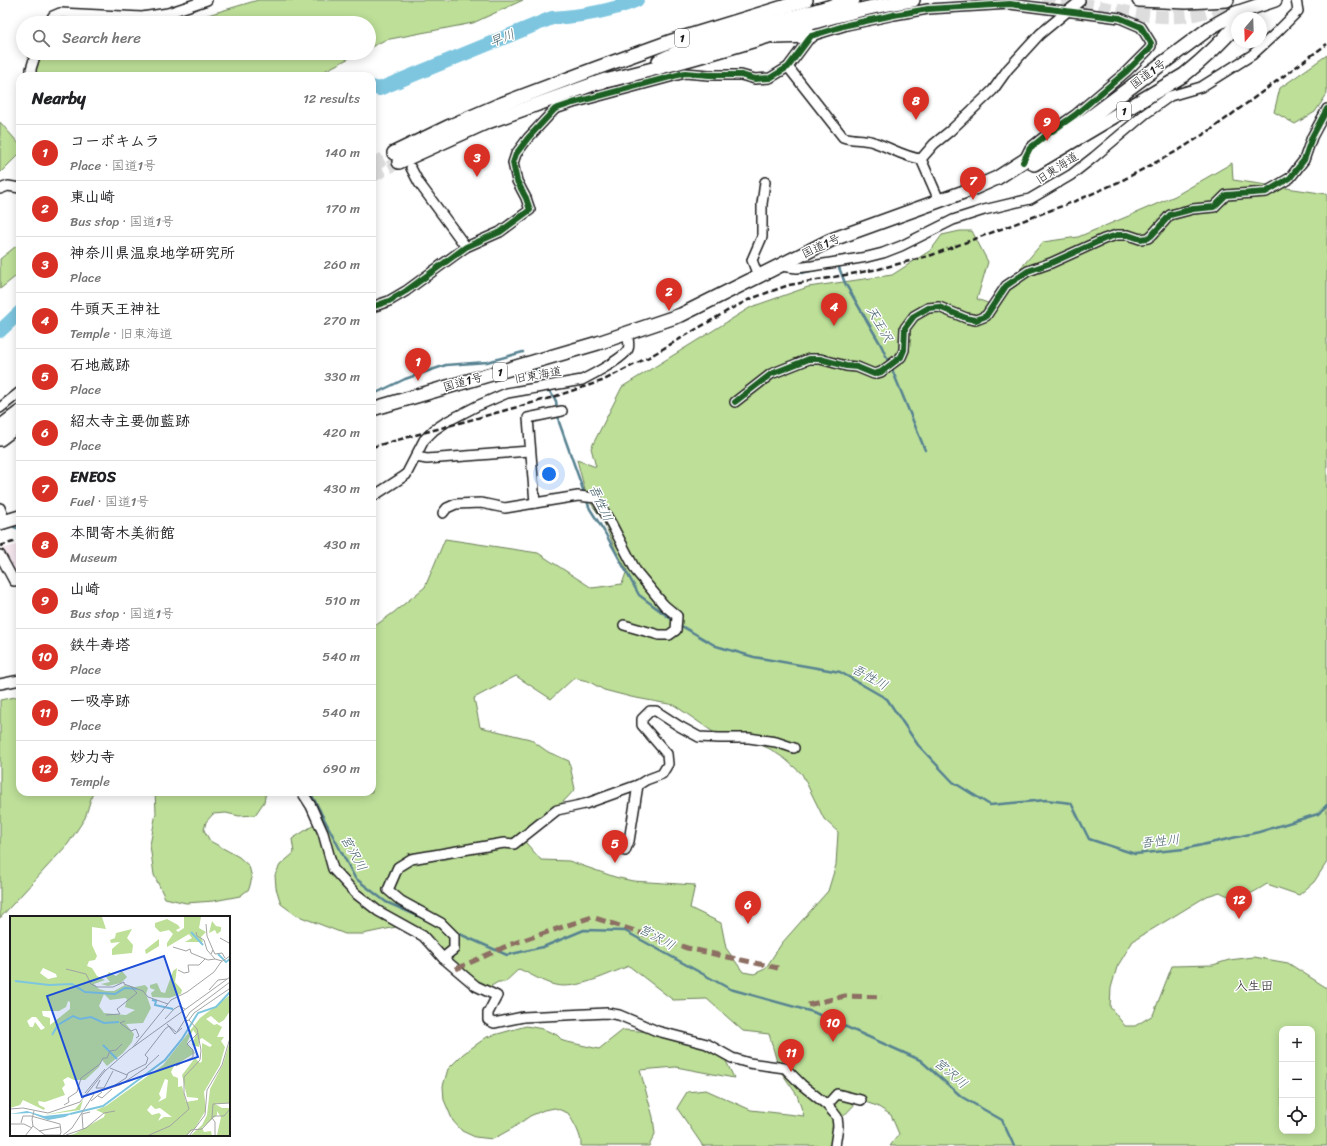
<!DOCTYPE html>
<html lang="en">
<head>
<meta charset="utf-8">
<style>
	body { margin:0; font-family:Sriracha,"Klee One",sans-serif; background:#f2f2f2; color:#202124 }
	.controls { position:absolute; right:12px; bottom:12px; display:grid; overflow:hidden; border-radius:8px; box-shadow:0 2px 10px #0003 }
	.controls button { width:36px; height:36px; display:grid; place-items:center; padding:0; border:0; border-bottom:1px solid #e0e0e0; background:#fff; color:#202124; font:20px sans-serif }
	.compass { position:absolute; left:1231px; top:12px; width:36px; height:36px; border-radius:50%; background:#fff; box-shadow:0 2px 10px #0003; rotate:199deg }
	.you { position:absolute; left:549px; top:474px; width:14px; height:14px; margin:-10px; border:3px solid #fff; border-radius:50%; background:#1a73e8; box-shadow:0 0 0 6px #1a73e833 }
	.badge { display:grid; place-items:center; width:26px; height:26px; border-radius:50%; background:#d93025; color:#fff; font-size:13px; font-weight:700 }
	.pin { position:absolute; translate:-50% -33px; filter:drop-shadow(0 1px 2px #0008) }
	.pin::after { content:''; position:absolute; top:21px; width:14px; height:12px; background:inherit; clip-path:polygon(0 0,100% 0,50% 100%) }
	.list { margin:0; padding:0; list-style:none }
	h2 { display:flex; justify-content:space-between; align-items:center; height:52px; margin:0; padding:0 16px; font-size:17px }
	h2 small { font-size:13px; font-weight:400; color:#757577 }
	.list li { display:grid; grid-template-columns:26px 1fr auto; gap:12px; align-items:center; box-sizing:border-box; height:56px; padding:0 16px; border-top:1px solid #e0e0e0 }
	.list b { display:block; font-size:15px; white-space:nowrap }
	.list p { margin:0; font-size:13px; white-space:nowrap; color:#757577 }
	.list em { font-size:13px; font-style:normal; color:#757577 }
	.icon { flex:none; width:22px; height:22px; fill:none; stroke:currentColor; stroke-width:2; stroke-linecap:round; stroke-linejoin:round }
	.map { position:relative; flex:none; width:1327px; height:1146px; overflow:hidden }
	.search { position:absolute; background:#fff; box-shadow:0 2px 10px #0003; left:16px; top:16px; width:360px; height:44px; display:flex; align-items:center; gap:10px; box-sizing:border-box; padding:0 14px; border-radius:22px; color:#757577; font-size:15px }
	.panel { position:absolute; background:#fff; box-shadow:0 2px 10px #0003; left:16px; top:72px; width:360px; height:724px; border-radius:12px }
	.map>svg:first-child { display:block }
</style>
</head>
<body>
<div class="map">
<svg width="1327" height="1146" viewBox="0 0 1327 1146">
	<rect width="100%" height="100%" fill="#fff"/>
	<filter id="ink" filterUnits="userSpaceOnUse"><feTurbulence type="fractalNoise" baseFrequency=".025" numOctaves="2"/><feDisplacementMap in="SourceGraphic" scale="8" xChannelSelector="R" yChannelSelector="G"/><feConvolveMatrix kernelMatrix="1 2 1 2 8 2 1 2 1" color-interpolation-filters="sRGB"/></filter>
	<g filter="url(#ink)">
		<polygon fill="#f6e7ef" points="20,544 20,578 13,576 1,549"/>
		<g fill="#bddf98" stroke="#6c7e5a" fill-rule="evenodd">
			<polygon points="258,0 523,0 473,23 385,40 369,48 369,23 181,23"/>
			<polygon points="27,53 359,53 315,76 33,76"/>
			<polygon points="1327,55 1327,94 1315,112 1295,124 1274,112 1280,88"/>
			<polygon points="0,122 20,145 20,153 0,173"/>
			<path d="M1232,163L1233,180L1327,194V862L1314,882L1299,895L1267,884C1251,894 1238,903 1220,892L1207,896L1133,941L1117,967L1111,988L1110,1007L1125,1026H1135L1153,1015L1172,966L1213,965L1229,960L1254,957L1288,963L1327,988V1146H890L899,1134L891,1115L877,1106L859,1100L835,1125L833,1146H703L677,1108L687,1092L706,1090L751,1110L804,1116L797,1095L779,1069L769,1034L743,1031L707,999L673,1000L629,966C608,974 577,990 555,985C542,982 531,974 519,969L505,982H498L488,988L473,979L443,953L433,940L422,932L396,927L363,934H345L296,915L281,904L276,888L275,875L280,865L294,853L292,839L317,823L321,811L311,792H372V628L393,613L425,587L445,539L538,553L592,588L622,584L627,570L616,551L603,520L587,498L577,460L596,467L591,448L622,387L751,307L808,287L892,275L931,250L942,235L960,231H972L988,262L977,299L990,304L1043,242L1078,237L1131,215L1175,196ZM516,676L551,699L574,678L588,681L604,690L631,697L674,705L716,734L750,740L770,749L785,759L802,774L824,819L838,832L836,865L828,891L782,943L765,969L754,974L743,972L726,948L721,923L690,908L695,885L633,881L615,877L569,861L541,860L520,836C540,822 559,808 575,789L569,761L548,752L530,739L480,727L474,698ZM1282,1029H1312V1131H1282Z"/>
			<polygon points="20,243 20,273 0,289 0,259"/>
			<polygon points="20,696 20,792 93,792 85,818 68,844 0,918 0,700"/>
			<polygon points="155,792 266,792 264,802 255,815 239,816 226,813 213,814 206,822 204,830 210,841 239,857 249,866 252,878 249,889 240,896 214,901 186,903 165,898 154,875 150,845 156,813"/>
			<path d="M526,1026L543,1029L557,1035L563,1041L599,1049L623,1030L670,1033L720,1048L734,1078L676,1067L640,1070L653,1117L655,1134L649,1146H581C582,1135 573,1122 568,1113L555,1108L544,1110L530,1116L513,1128L493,1139L475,1137L462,1131L453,1121L444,1100L443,1086L448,1069L463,1054L487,1037Z"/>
		</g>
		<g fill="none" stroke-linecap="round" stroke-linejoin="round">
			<g stroke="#578291" stroke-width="2.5">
				<polyline points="837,265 838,265 845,283 881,345 889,363"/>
				<polyline points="802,273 819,269"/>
				<polyline points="891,367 925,450"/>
				<polyline points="536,369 546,384"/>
				<polyline points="548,389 556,401 557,409"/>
				<polyline points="372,395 405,379 446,365 487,362 523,352"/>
				<polyline points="558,414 559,422 585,495"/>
				<polyline points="586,499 590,509 604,531 639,595 674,621"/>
				<polyline points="14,527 20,529"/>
				<polyline points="678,624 716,646 754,657 840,672 887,699 918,745 953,782 990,805 1046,800 1071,803 1089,839 1135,854 1184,849 1259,832 1318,814 1327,805"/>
				<polyline points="310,792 355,878 386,902 425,919"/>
				<polyline points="455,932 507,955 543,947 584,930 625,931 730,989 813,1012 920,1060 962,1097 1002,1120 1014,1146"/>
			</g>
			<g stroke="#7ec6df" stroke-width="14">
				<path d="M372,87L379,89L552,18C581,16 610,12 637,0"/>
				<polyline points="0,331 20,312"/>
			</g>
			<g stroke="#ddd" stroke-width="13" stroke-dasharray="13 6" stroke-linecap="butt">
				<path d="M1042,0C1057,2 1072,2 1088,5C1135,12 1185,30 1230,0"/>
				<polyline points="372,165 394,153"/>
				<polyline points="372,176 399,162"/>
			</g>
			<defs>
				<g id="minor">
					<polyline points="49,23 53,16 60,13 142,17 168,13 207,0"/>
					<path d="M788,67L843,137C852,140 861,139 870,141C888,146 903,157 921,159L939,200"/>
					<polyline points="31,76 31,69 36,53"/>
					<polyline points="921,159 934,144 950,131 993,90 1008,69 1040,34 1080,1"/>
					<polyline points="411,168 419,183 466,247"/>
					<polyline points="0,189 8,186 20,188"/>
					<polyline points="780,266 797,268 812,266 867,257 883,253 901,246 953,220 984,210 1030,199 1071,175 1094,157 1145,114 1170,96 1201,87 1252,55 1276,33 1298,11 1296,0"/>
					<polyline points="758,276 752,260 762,237 762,204 765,182"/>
					<polyline points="372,307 389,301 406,291 466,247 500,232 530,210 526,198 517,181 513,163 516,154 528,138 555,109 573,103 685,73 709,75 741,75 755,79 770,78 788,67 811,36 847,25 894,15 928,9 1010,4 1120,18 1141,27 1151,43 1151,46 1148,50 1127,71 1075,115 1045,136 1030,148 1024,160"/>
					<polyline points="735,402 771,374 809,359 820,359 846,366 857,367 874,374 881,372 901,357 904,350 905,328 914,316 928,308 939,307 966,318 976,320 986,316 1006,286 1028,271 1051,263 1104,239 1117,235 1128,235 1140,239 1148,238 1152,235 1170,215 1193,209 1214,207 1226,195 1266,192 1290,178 1304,160 1312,137 1327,109"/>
					<polyline points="0,408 20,392"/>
					<polyline points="562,411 528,418 535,503 578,496 596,498 611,523 636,571 664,605 677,616 676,630 669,635 659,635 624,625"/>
					<polyline points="416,457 427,459 530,451"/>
					<path d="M372,497L406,475L424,440L434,430L446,422L477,406L507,393L582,380C592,375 624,358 628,349C630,345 628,339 627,334"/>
					<polyline points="0,508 5,521"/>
					<polyline points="443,513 447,508 456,504 481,503 505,508 535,503"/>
					<polyline points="0,555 14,581 20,580"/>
					<polyline points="0,684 20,680"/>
					<polyline points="302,792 311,806 323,833 333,869 355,893 378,911 423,936 443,958 476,986 497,996 488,1013 488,1020 494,1023 523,1017 607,1013 619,1015 657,1031 707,1044 732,1058 749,1063 785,1068 802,1085 827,1105 834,1113 837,1117 838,1126 835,1146"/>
					<polyline points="625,851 629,841 638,785"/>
					<polyline points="443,958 454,949 454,936 441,923 401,901 388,890 398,867 411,859 504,843 514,844 557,810 585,804 638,785 646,780 662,774 668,764 667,754 642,725 642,719 650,711 656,711 679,726 699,737 719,738 749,738 776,742 794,748"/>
					<polyline points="827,1105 837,1094 861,1100"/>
				</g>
				<g id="highway">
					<polyline points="1139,0 1186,2 1227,0"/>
					<polyline points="776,37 811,36"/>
					<polyline points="685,48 853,0"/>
					<polyline points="659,61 692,46"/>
					<path d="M597,83C652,70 706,55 759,39C810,23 860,7 913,0"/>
					<polyline points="394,153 450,126 499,105 597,68 669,42 806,0"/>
					<polyline points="399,162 485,123 605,80"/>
					<path d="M1034,164L1184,75C1204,59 1221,43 1237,24"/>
					<polyline points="372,409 598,343 681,315 831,240 972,189 997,178 1084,122 1211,27 1236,13 1275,0"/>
					<polyline points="0,427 20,412"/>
					<polyline points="0,439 20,424"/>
					<polyline points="0,523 20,517"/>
				</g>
			</defs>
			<use href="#minor" stroke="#1c1c1c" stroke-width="12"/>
			<use href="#highway" stroke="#1c1c1c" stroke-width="16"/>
			<use href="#minor" stroke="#fff" stroke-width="9"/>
			<use href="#highway" stroke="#fff" stroke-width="13"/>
			<g stroke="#1c1c1c" stroke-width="2.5" stroke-dasharray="6 3" stroke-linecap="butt">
				<polyline points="372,447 550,398 602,381 649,357 729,310 748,300 769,292 789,285 879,269 932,255 1078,200 1121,181 1179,150 1212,129 1327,44"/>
				<polyline points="0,546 20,540"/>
			</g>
			<g stroke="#8d6e63" stroke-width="5" stroke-dasharray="10 5" stroke-linecap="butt">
				<polyline points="456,969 509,945 592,917 687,948 778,968"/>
				<polyline points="808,1005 845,996 882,997"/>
			</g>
			<defs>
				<g id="cycleway">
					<polyline points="372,307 389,301 406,291 466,247 500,232 530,210 526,198 517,181 513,163 516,154 528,138 555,109 573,103 685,73 709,75 741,75 755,79 770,78 788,67 811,36 847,25 894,15 928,9 1010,4 1120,18 1141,27 1151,43 1151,46 1148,50 1127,71 1075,115 1045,136 1030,148 1023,162"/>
					<polyline points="735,402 771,374 809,359 820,359 846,366 857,367 874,374 881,372 901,357 904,350 905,328 914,316 928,308 939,307 966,318 976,320 986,316 1006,286 1028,271 1051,263 1104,239 1117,235 1128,235 1140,239 1148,238 1152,235 1170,215 1193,209 1214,207 1226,195 1266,192 1290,178 1304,160 1312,137 1327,109"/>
				</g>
			</defs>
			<use href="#cycleway" stroke="#fff" stroke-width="8"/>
			<use href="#cycleway" stroke="#1b5e20" stroke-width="6"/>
		</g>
	</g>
	<g text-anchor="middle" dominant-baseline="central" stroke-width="3" stroke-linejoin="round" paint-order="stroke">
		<g fill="#fff" stroke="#606060" stroke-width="1">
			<rect x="675" y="29" width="14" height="18" rx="3"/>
			<rect x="1117" y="102" width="14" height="18" rx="3"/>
			<rect x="493" y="363" width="14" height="18" rx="3"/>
		</g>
		<g font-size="11" font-weight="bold" fill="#1c1c1c">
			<text x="682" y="38">1</text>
			<text x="1124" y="111">1</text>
			<text x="500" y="372">1</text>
		</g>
		<g font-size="12" fill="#1c1c1c" stroke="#fff">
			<text transform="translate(1148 74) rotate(-37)">国道1号</text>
			<text transform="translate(1057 168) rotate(-33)">旧東海道</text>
			<text transform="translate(821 246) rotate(-25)">国道1号</text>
			<text transform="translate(538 375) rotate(-10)">旧東海道</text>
			<text transform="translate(463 382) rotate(-16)">国道1号</text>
		</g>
		<g font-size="13" font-style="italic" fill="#43606a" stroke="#fff">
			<text transform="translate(502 38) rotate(-22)">早川</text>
			<text transform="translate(880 324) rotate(60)">天王沢</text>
			<text transform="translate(601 503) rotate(66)">吾性川</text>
			<text transform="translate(870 677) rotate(29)">吾性川</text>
			<text transform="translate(1160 841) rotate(-6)">吾性川</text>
			<text transform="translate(354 853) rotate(61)">宮沢川</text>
			<text transform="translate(657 937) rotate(29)">宮沢川</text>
			<text transform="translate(951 1073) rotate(40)">宮沢川</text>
		</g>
		<g font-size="13" fill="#1c1c1c" stroke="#fff">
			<text x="1254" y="985">入生田</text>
		</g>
	</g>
	<g transform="translate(10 916)">
		<rect width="220" height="220" fill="#fff"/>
		<path d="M0,0L92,1L96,13L82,11V29L87,40L85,44L79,45L77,50L82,52L87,60L95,64L84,68L89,73L96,75H104L115,69L125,71L135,69L138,72L136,78L141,92L133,107L116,108L124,118L122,126L113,137L97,150L92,144L89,151L75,164H64L58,161L53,164L55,169L52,172L55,179L35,186L28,185L29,189L35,192L34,194L13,184L10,189L0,192ZM33,52L46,58L47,61L38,63L30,57ZM94,78L100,84L115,82L117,83L115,91L125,94L116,99L94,97L89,90ZM58,85L60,86V93L40,109V102L33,100L32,95H49L56,91ZM22,101H26L35,112L31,114L25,106L23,111H20L17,105ZM174,0L191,1L189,12L196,16L191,21L193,26H175L182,22L179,18L157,31V27L163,18L159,14L150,16L145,11V7L157,3L168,9L170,12L166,14L168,16L174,12ZM202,5L206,10L211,11V15L207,18L205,14L199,17ZM122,13L117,22L123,29L122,37L102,39V33L110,26L101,27L100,24L105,22L106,17ZM149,23V30L136,38L135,34ZM167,52L165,66L172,74L171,78L159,82L142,81L141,77L145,74L140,72V69L147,67L151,76L155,77L163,55ZM112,55L117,61L111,67L98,70L91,68L100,66L96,61L99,56L106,60ZM220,79V95L214,104L209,107L201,100L196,103L204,109L207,108L212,111L207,121H214L211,125L215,131L210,149L194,176L196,194L185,212L176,220H55L64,218L94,201L95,198L86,194L96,190L153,149L190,102ZM183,114L186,118L182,129L189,131V124L192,122L202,129L200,131L192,127V145L190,147L185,142L172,159L177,181L188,182V184L176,186L172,170L168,171V162L163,160L161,156L164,150L185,137L177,127ZM155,163L158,164L156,182L148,186L151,182L149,178ZM141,189L145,193L150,192L162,201H154L148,205L151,199L149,197L142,199L137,194ZM220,125V187L205,188L212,192H220V220L207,219L211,201L207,195V199L192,212L194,216L201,215L202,220H180L192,209L197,199L200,173L213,148ZM73,184L70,194L34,199L65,193Z" fill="#bddf98" fill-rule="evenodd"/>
		<path d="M17,195L34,200L63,197L55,201L38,204L20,197L0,198Z" fill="#7ec6df"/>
		<path fill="none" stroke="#7ec6df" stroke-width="2" d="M181,16L193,29M208,38L216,46L220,43M5,65L39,69L62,68L75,76L105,78L115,72L127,73M142,84L146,85L145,89L163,93M42,119L48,109L63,100L70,103L81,101L94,107L109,106M93,129L107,143M60,198L93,190L155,144L172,123L188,97L206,91L220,76"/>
		<path fill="none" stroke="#a4a4a4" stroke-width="1" d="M196,8L197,20L203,34L201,38M186,16L187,20L194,24L197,34L205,43L212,45M210,22L219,27L220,25M163,31L176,35L180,33L181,37L198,44L205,43M203,34L205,38L212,37L215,42M56,53L76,58L81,68L87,71H103L114,66V68L133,75L138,81L158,88M168,54L174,57L179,56L178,49H189L195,43M199,74L208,64L217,63M96,99L110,98L107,93L127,77L120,70M155,103L164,93L169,90L175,93M179,104L184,97L219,73M115,105L110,107L121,115L126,113L129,120L126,122M157,108L165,118L172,112M167,116L180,96L220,66M123,131L161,84L177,76L204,56L211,46L220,40M166,150L183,141V134L177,128L188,117M136,151L149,139M100,152L117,159M90,164L86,172H94M105,169L116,162L118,157L136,148L138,142L135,139L155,113L159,110L166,116M94,172L103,155M75,177L95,153M78,179L110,169L137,151M88,180L92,182L102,173M81,185L92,176M54,189L59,186L58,182L67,176L71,162L90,148L93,142H97L100,135L106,134L112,128M0,193L13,192L38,197L70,186L95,155L119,134L220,61M202,202L203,188L220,187M202,202L205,206V220M11,207L13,200H21L50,208L51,216L50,219H35L23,210M0,208H14L22,212M73,213L72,198L80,196M29,215L50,211M56,219L76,212L94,197L105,195M15,220L23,210L22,203L24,195M52,220L62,212L84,178M137,220L160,210L179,193L174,177V161L190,144L191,134L187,113L179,104L176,105M176,220L181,214L192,213L204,200H214L220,193M179,220L195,199L197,174L212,149L220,122"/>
		<path fill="#1d4ed8" fill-opacity="0.15" stroke="#1d4ed8" stroke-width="2" d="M154,40L188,141L72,181L37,80Z"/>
		<rect width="220" height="220" fill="none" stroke="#1c1c1c" stroke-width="2"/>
	</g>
</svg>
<div class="controls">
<button>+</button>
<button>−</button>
<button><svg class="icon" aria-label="locate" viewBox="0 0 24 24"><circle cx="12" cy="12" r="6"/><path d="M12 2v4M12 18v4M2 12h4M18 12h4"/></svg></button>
</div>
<svg class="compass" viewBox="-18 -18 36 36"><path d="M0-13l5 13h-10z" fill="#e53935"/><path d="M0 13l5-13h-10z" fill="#757577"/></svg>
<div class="you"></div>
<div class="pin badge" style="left:418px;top:381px">1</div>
<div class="pin badge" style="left:669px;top:311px">2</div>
<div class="pin badge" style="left:477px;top:177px">3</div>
<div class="pin badge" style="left:834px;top:326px">4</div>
<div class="pin badge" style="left:615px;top:863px">5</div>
<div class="pin badge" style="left:748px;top:924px">6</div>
<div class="pin badge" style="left:973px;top:200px">7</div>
<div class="pin badge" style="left:916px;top:120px">8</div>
<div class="pin badge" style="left:1047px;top:141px">9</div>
<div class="pin badge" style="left:833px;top:1042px">10</div>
<div class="pin badge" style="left:791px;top:1072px">11</div>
<div class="pin badge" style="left:1239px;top:919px">12</div>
<div class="search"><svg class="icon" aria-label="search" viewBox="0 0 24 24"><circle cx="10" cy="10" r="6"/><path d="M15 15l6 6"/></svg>Search here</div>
<section class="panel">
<h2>Nearby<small>12 results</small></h2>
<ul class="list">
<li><span class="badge">1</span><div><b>コーポキムラ</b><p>Place · 国道1号</p></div><em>140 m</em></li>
<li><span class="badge">2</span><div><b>東山崎</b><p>Bus stop · 国道1号</p></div><em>170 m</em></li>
<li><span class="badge">3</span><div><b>神奈川県温泉地学研究所</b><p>Place</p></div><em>260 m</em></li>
<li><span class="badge">4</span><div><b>牛頭天王神社</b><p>Temple · 旧東海道</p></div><em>270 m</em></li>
<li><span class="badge">5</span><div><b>石地蔵跡</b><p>Place</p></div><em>330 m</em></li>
<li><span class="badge">6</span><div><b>紹太寺主要伽藍跡</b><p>Place</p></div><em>420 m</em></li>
<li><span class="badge">7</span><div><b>ENEOS</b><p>Fuel · 国道1号</p></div><em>430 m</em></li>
<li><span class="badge">8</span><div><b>本間寄木美術館</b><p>Museum</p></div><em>430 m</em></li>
<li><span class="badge">9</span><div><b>山崎</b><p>Bus stop · 国道1号</p></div><em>510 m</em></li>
<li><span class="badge">10</span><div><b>鉄牛寿塔</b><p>Place</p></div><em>540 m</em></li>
<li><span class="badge">11</span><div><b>一吸亭跡</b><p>Place</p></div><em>540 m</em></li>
<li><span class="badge">12</span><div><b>妙力寺</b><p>Temple</p></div><em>690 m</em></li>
</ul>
</section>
</div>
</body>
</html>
